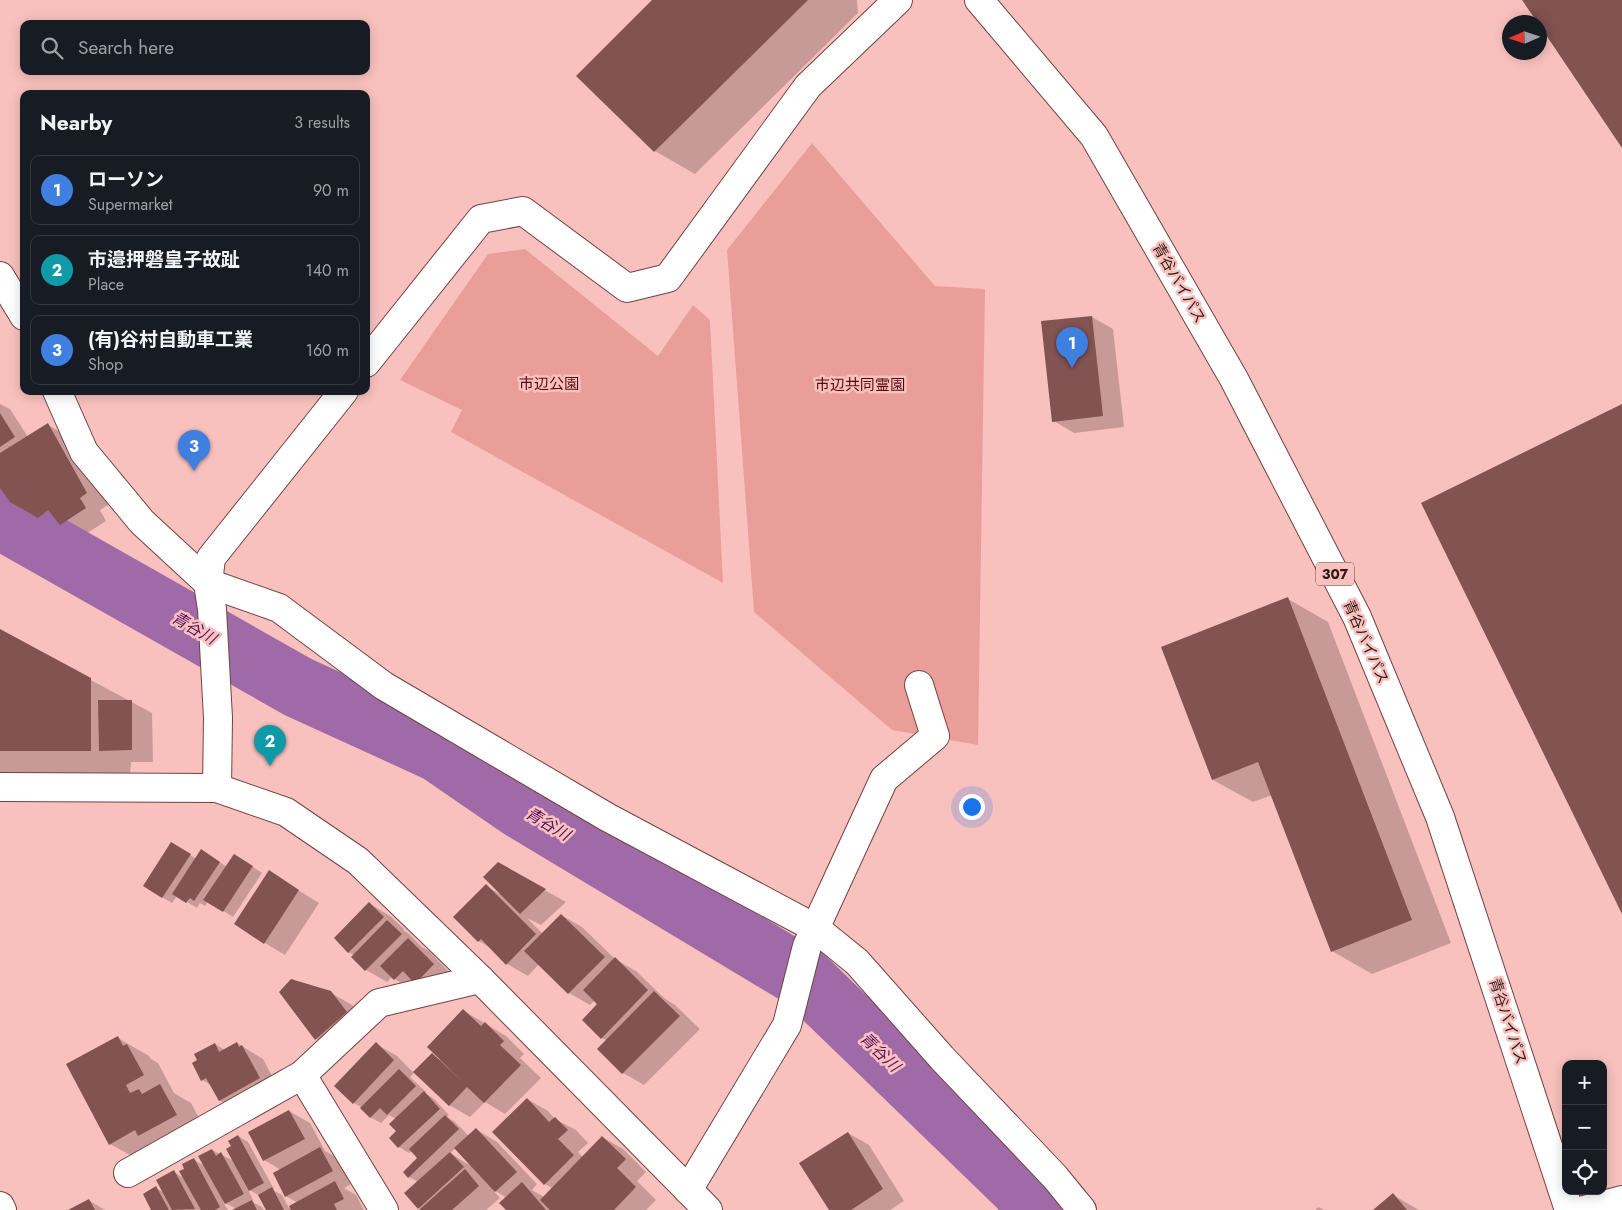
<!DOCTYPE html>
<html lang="en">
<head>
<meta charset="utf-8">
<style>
	body { margin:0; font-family:Jost,"Noto Sans JP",sans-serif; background:#20242c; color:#f1f3f6 }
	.controls { position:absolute; right:15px; bottom:15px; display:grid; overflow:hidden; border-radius:10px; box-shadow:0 2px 12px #0003 }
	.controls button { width:45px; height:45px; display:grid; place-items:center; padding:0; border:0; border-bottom:1px solid #363941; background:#171b24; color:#f1f3f6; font:25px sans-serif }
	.compass { position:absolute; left:1502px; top:15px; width:45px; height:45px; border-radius:50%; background:#171b24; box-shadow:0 2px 12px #0003; rotate:267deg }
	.you { position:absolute; left:971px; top:806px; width:18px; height:18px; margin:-12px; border:4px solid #fff; border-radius:50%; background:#1a73e8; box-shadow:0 0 0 8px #1a73e833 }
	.badge { display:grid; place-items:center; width:32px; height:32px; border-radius:50%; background:#91b4b8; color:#fff; font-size:16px; font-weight:700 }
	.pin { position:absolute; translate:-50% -41px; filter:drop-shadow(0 1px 2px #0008) }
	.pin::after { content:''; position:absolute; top:26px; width:18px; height:15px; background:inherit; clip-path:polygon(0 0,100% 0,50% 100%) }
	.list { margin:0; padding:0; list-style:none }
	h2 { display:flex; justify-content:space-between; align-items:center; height:65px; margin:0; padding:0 20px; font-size:21px }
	h2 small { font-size:16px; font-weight:400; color:#9ea1a6 }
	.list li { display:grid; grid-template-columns:32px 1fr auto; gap:15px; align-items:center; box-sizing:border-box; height:70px; margin:0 10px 10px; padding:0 10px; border:1px solid #363941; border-radius:10px }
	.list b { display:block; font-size:19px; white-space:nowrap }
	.list p { margin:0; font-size:16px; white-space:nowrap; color:#9ea1a6 }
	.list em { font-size:16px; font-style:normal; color:#9ea1a6 }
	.icon { flex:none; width:28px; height:28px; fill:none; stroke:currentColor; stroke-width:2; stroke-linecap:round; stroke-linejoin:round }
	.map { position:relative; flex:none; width:1622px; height:1210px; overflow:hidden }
	.search { position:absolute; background:#171b24; box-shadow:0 2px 12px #0003; left:20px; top:20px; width:350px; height:55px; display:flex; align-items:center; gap:12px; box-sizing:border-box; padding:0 18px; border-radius:10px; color:#9ea1a6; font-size:19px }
	.panel { position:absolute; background:#171b24; box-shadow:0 2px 12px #0003; left:20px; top:90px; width:350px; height:305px; border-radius:10px }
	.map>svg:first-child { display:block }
</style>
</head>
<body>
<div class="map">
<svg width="1622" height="1210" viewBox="0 0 1622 1210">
	<rect width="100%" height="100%" fill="#f9c1be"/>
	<g fill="#ea9e9a">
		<polygon points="812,143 935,286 985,289 978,745 892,730 754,612 727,250"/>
		<polygon points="525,249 658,356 693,305 710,320 723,583 451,432 462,410 400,380 488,254"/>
	</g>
	<g fill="#0003" fill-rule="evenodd">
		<polygon points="654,0 857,0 858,13 695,174 655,151"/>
		<polygon points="1092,317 1113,329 1124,427 1074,433 1054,421 1043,322"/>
		<polygon points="0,404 10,409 28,437 48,425 69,437 108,505 100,510 106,521 81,537 63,526 60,529 32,513 0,490"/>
		<polygon points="1288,599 1328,622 1451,943 1372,974 1332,951 1272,795 1253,802 1213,780"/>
		<polygon points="0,631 152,713 153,762 131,762 130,774 0,773"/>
		<polygon points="182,849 196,859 212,857 227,867 244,861 262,873 233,917 208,901 205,906 200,903 197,908 177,896 172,903 162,897"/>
		<polygon points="498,864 566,902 541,925 527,918 543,934 561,915 582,927 615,959 636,971 664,998 675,1005 700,1029 644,1085 623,1073 599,1049 607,1041 602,1038 599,1004 595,1000 590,1005 569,993 539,964 528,976 507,964 492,949 479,941 455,917 486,886 500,894"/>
		<polygon points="269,872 319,903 285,955 265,943"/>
		<polygon points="370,904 390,916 404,929 403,930 408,933 422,947 429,951 454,977 415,992 392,977 387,982 366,970 354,955 348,952"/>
		<polygon points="331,993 352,1005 367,1025 336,1051 316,1039"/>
		<polygon points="464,1011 506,1036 524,1054 520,1058 541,1078 505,1114 485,1102 470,1117 449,1105 432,1055 440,1060"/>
		<polygon points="118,1038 149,1056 151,1059 158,1063 174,1093 191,1103 207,1133 141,1161 110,1144"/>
		<polygon points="237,1043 263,1059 280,1091 240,1112 219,1100 211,1085 202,1080 199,1060 215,1044 225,1050"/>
		<path d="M376,1044L397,1056L414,1073L410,1077L426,1092L425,1093L434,1099L449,1115L447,1117L455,1122L469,1136L477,1130L497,1142L537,1184L532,1190L544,1197L552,1188L545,1184L527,1099L548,1111L555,1119L576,1130L588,1143L578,1152L583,1157L602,1137L623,1149L646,1172L637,1181L656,1200L646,1210H507V1198L492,1189L500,1198L486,1210H421L419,1208L418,1182L409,1177L404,1172L419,1158L412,1151L409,1153L399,1147L396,1119L389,1115L381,1123L370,1117L363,1108L354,1103ZM456,1148L471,1166L450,1153Z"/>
		<polygon points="289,1111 310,1123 325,1151 341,1160 353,1183 344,1188 356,1195 364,1210 267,1210 260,1196 248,1189 253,1200 251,1201 262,1207 264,1210 235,1210 237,1209 223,1202 228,1210 153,1210 156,1188 165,1193 174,1172 184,1178 186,1169 194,1160 205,1166 212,1150 234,1161 232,1147 238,1136 248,1142 274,1189 273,1190 282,1195 289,1208 298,1203 286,1196 274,1173 281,1170 264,1160"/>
		<polygon points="848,1133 869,1145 904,1201 890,1210 831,1210"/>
		<polygon points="1393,1195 1419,1210 1375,1210"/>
		<polygon points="88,1200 105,1210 71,1210"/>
		<polygon points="1319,1207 1324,1210 1315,1210"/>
	</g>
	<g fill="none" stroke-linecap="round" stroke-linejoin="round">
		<polyline stroke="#9f6aa7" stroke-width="62" points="0,518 298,687 438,751 521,808 804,978 1020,1187 1038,1210"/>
	</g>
	<g fill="#825351">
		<polygon points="652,0 808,0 654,152 576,76"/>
		<polygon points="1522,0 1622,0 1622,148 1540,26 1540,22 1537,22"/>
		<polygon points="1092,316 1103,416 1052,422 1041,321"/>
		<polygon points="1622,404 1622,914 1421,503"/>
		<polygon points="0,413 15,437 0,447"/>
		<polygon points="48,423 87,493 80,498 86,508 60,525 48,510 38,518 10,502 0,488 0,453"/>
		<polygon points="1288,597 1412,920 1331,952 1258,762 1212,780 1161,647"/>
		<polygon points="0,629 91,678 91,751 0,751"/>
		<polygon points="98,700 132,700 132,750 99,751"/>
		<polygon points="171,842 191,854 162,898 143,886"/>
		<polygon points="201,849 220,862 194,901 190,898 186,903 172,894"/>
		<polygon points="234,854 253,866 223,912 203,900"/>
		<polygon points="498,862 546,889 520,914 483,877"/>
		<polygon points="269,870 299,890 264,944 234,924"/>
		<polygon points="486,884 536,934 506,965 481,939 478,942 453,917"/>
		<polygon points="369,902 384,917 348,953 334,938"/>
		<polygon points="561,914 605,957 568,994 524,951"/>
		<polygon points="387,920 402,934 365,971 351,957"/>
		<polygon points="408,938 434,964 415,984 403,971 394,980 380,966"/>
		<polygon points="615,957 648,990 601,1039 582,1020 597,1004 583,990"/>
		<polygon points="291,979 331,991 347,1012 315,1040 279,992"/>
		<polygon points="654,991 680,1016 622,1074 597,1049"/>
		<polygon points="463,1009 481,1026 485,1022 504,1041 500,1045 521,1065 484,1103 467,1087 449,1106 413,1072 432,1053 465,1084 427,1047"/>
		<polygon points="118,1036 123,1046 127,1044 144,1075 126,1085 130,1093 139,1089 142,1094 160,1084 177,1115 138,1136 135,1130 109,1145 66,1064"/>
		<polygon points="237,1042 239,1047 242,1045 260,1078 219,1101 206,1078 201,1081 192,1063 197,1060 194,1054 215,1043 219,1052"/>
		<polygon points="376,1042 394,1060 353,1104 334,1086"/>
		<polygon points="399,1069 416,1086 387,1115 380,1108 370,1118 360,1108"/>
		<polygon points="424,1091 440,1109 398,1148 389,1138 396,1131 389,1124"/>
		<polygon points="527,1098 549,1122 555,1117 568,1130 558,1139 574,1155 544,1185 492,1132"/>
		<polygon points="289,1110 305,1139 263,1161 248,1132"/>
		<polygon points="445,1115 459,1129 408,1178 403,1172 417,1158 409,1149"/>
		<polygon points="476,1128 517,1172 495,1192 454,1148"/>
		<polygon points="848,1132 883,1189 851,1210 829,1210 799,1163"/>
		<polygon points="238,1135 264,1183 249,1191 226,1149 231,1146 228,1141"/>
		<polygon points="602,1136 626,1159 617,1168 636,1187 614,1210 550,1210 540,1200"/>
		<polygon points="320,1147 333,1171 285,1197 273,1173"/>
		<polygon points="212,1149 216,1156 221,1152 244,1194 225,1204 198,1156"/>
		<polygon points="450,1152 464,1167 418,1209 404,1193"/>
		<polygon points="194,1158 220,1207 215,1210 201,1210 179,1171 184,1169 182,1164"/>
		<polygon points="465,1169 479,1186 452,1210 419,1210"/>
		<polygon points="174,1170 195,1209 172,1210 156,1180"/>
		<polygon points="335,1181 344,1199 334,1204 337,1210 291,1210 289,1206"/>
		<polygon points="522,1182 546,1210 506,1210 499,1203"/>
		<polygon points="156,1186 169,1210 151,1210 143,1194"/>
		<polygon points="272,1187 284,1210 266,1210 258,1195"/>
		<polygon points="1393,1193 1407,1210 1373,1210"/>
		<polygon points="89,1199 95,1210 68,1210"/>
		<polygon points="252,1200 257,1210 232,1210"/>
	</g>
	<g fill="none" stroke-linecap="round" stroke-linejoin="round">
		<defs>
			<g id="street">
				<polyline points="0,276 24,316"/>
				<polyline points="366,363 481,219 523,211 627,288 668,278 808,86 898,0"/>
				<polyline points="57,391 84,452 142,522 208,583 279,608 384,686 607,817 815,928 857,962 942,1058 1055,1177 1082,1210"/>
				<polyline points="0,787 217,788 286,812 358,861 480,979 708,1210"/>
				<polyline points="217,788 218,718 212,609 208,583 211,558 344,391"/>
				<polyline points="128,1173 302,1075"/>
				<polyline points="688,1190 787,1025 807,946 884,779 935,736 919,685"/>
				<polyline points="0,1206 2,1210"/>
				<polyline points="384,1210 302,1075 379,1003 480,979"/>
			</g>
			<polyline id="secondary" points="1584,1210 1622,1200"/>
			<polyline id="highway" points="979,0 1094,136 1234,379 1357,617 1440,817 1569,1210"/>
		</defs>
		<use href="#street" stroke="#714341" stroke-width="30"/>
		<use href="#secondary" stroke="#714341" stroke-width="30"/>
		<use href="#highway" stroke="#714341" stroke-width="30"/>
		<use href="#street" stroke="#fff" stroke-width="28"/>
		<use href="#secondary" stroke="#fff" stroke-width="28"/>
		<use href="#highway" stroke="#fff" stroke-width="28"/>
	</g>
	<g text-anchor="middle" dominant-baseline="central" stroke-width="5" stroke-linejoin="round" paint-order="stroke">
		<rect fill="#f9c1be" stroke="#6a4b4a" stroke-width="1" x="1316" y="562.5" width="38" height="23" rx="4"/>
		<g font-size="14" font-weight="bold" fill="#2d1918">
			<text x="1335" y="574">307</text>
		</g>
		<g font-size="15" fill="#2d1918" stroke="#f9c1be">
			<text transform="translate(1179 283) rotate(60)">青谷バイパス</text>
			<text transform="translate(1366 642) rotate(66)">青谷バイパス</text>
			<text transform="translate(1508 1021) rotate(72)">青谷バイパス</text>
		</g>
		<g font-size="15" fill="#570711" stroke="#f9c1be">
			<text x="549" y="384">市辺公園</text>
			<text x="860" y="385">市辺共同霊園</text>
		</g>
		<g font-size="16" font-style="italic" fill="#55125f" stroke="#f9c1be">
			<text transform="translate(194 628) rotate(30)">青谷川</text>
			<text transform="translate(548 824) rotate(31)">青谷川</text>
			<text transform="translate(880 1052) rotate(44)">青谷川</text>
		</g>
	</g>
</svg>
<div class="controls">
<button>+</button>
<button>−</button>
<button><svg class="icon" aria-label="locate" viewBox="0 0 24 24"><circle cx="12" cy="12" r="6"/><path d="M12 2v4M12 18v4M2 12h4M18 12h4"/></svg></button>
</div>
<svg class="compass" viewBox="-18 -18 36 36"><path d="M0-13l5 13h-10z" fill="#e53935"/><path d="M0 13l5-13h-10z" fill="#9ea1a6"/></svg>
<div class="you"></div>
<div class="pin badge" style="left:1072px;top:368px;background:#3f7fe0">1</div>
<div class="pin badge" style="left:270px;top:766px;background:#0f9aa8">2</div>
<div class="pin badge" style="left:194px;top:471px;background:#3f7fe0">3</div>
<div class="search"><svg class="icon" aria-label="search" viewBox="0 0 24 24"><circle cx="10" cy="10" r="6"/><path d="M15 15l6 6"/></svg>Search here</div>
<section class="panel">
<h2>Nearby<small>3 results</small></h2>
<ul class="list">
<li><span class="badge" style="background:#3f7fe0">1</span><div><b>ローソン</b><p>Supermarket</p></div><em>90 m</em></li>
<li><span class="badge" style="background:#0f9aa8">2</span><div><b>市邉押磐皇子故趾</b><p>Place</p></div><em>140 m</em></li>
<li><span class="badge" style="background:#3f7fe0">3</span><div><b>(有)谷村自動車工業</b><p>Shop</p></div><em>160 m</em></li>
</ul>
</section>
</div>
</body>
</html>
